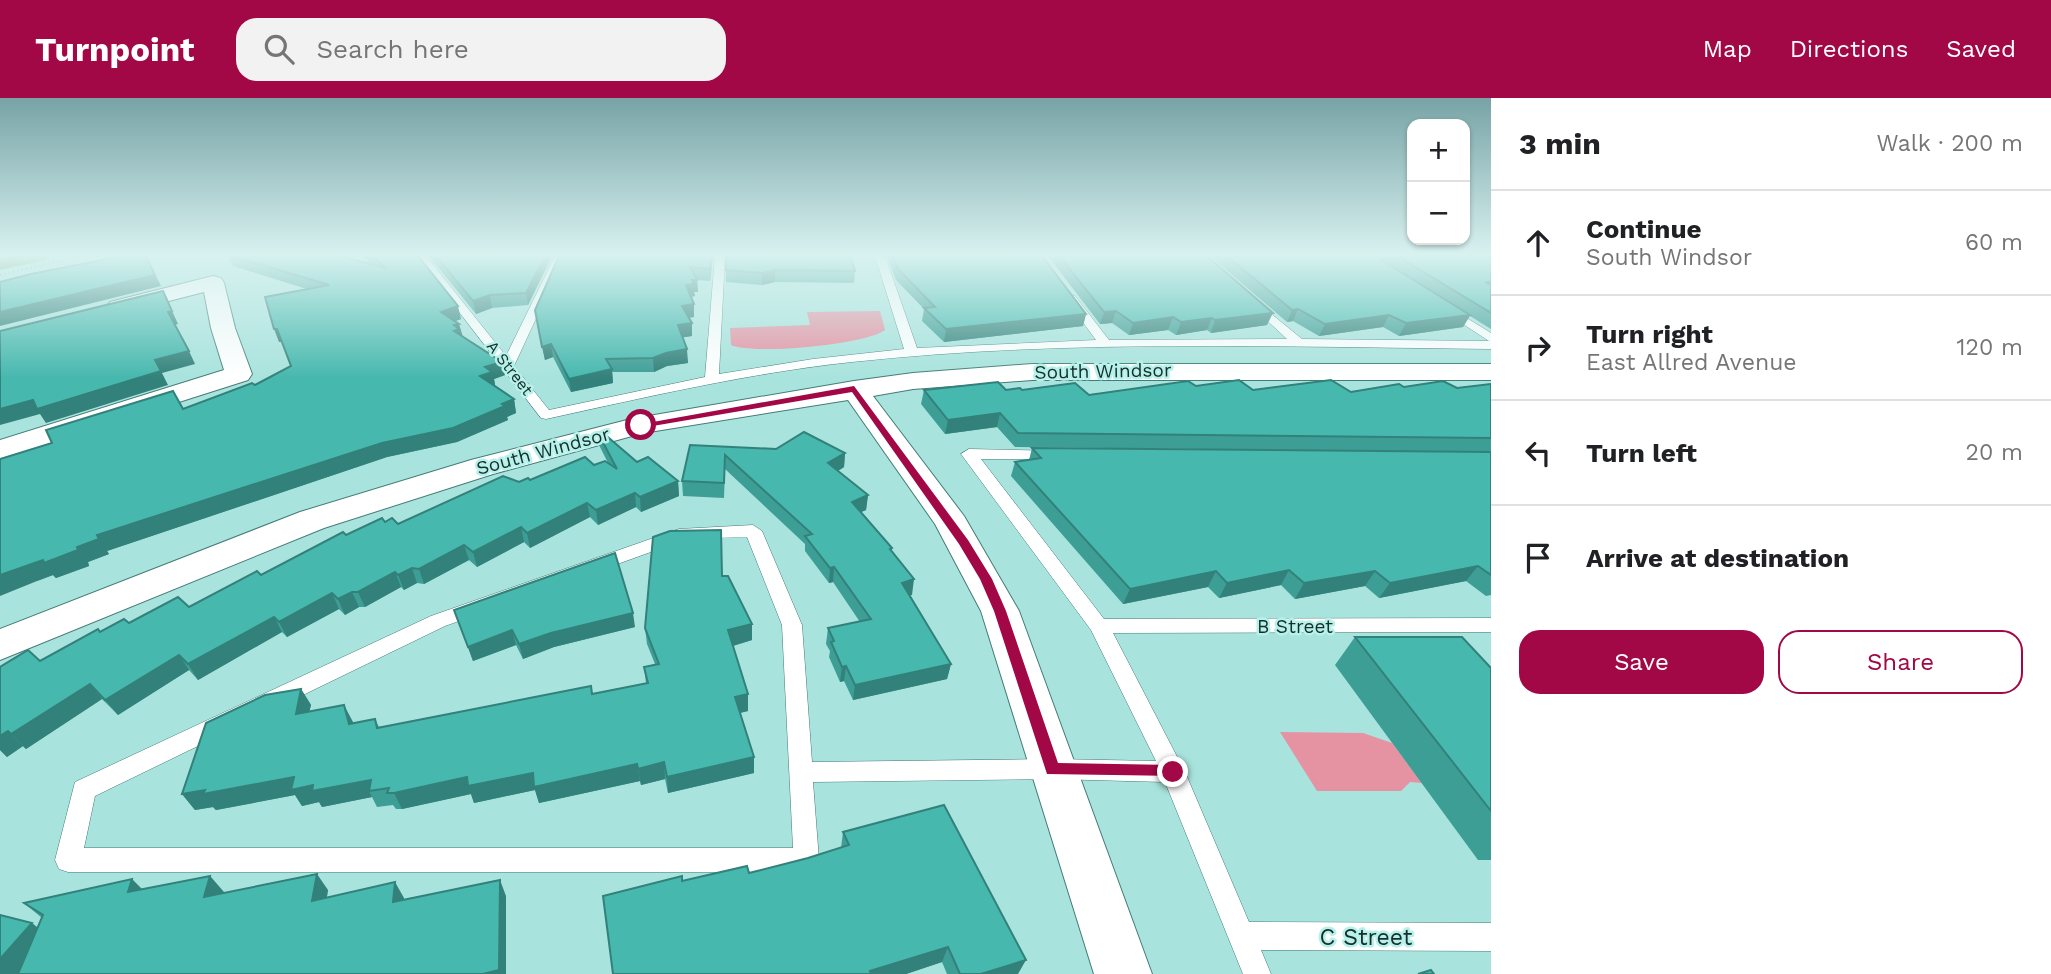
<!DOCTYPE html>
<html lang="en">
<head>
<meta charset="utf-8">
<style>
	body { margin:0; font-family:"Work Sans",sans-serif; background:#f2f2f2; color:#202124 }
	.controls { position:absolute; right:21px; top:21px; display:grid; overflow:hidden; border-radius:14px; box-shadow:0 2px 5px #0004 }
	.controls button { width:63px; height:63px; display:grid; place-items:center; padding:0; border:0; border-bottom:2px solid #e0e0e0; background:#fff; color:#202124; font:35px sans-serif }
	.stop { position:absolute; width:21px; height:21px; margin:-16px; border:5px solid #a20746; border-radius:50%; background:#fff }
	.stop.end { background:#a20746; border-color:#fff; box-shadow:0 2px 7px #0008 }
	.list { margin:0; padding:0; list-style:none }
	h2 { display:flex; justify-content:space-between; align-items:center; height:91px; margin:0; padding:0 28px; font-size:30px }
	h2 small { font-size:23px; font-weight:400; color:#757577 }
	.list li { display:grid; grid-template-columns:46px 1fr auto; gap:21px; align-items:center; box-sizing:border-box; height:105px; padding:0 28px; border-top:2px solid #e0e0e0 }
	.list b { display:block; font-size:26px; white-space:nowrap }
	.list p { margin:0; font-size:23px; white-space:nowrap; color:#757577 }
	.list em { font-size:23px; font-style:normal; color:#757577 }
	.actions { display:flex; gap:14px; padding:21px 28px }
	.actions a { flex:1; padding:16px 0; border:2px solid #a20746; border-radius:21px; text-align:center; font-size:24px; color:#a20746 }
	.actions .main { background:#a20746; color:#fff }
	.icon { flex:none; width:38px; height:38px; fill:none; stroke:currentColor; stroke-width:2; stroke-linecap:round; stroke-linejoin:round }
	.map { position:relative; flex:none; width:1491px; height:876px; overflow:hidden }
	header { display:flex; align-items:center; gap:42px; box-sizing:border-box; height:98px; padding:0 35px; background:#a20746; color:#fff }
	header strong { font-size:33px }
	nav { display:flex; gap:38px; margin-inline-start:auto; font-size:24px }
	.search { width:490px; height:63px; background:#f2f2f2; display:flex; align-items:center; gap:18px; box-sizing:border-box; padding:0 24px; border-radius:21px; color:#757577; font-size:26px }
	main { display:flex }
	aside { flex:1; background:#fff }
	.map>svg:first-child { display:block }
</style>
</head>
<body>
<header>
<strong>Turnpoint</strong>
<div class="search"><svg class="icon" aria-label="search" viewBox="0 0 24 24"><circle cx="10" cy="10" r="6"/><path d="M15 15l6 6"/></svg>Search here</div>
<nav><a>Map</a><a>Directions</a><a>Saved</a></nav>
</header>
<main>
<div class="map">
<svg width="1491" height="876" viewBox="0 0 1491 876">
	<rect width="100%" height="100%" fill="#a9e3dd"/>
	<g fill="#e593a3">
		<path d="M880,213L885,232C865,247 754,257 731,247L730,230L810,227L807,214Z"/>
		<polygon points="1280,634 1363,635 1392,645 1422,685 1410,684 1401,693 1317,693"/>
	</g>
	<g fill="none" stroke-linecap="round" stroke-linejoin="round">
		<polygon fill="#6e8a43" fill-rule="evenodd" points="12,158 49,158 46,162 0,172 0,160"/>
		<defs>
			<g id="service">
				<path d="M416,158H426L506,258L555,158H565L514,268L549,312L705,279L715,158H725L719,276L813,261L904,251L875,158H885L917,250L1096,242L1065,200L1071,197L1075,198L1109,242L1287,241L1249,206L1247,204L1253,201L1302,241L1489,243L1443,213L1441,211L1447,208L1491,235V251C1278,249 1064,241 852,264C749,275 647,299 546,321L541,320Z"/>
				<path d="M969,351L1058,353L1061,356L1058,359L1053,361H981L1104,521L1491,520V534L1113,535L1185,674L1249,824L1491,825V853L1261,852L1271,876H1243L1165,684L1053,681L813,684L819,762L815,771L806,774H68L59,771L55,762L75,684L431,518L679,431L753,427L762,433L802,527L812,664L1053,661L1156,663L1091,532L961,356ZM747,439L782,527L793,750H84L95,698L445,528L687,441Z"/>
			</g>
			<g id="minor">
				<polygon points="213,178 221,180 224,185 235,230 252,276 248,282 0,361 0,342 224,272 211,230 204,194 118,216 110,214 106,209 110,204"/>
				<polygon points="1032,266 1491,266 1491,282 1032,282 913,291 873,298 964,418 1019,513 1152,876 1094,876 981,513 935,426 848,302 643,335 493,376 324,430 0,562 0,531 300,414 471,362 631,321 854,283 913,275"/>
			</g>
		</defs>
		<use href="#service" stroke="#447c76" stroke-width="1"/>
		<use href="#minor" stroke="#447c76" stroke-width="2"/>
		<polyline stroke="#6b9792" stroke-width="2.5" stroke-dasharray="1 3.5" stroke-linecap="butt" points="0,177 84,158"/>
		<use href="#service" fill="#fff" fill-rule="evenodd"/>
		<use href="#minor" fill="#fff" fill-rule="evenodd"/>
	</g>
	<g fill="#3d9e96">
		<polygon points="228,158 340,158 372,166 362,158 418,158 461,221 455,223 462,239 502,264 505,277 494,281 495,287 494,288 514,301 516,315 507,319 508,322 457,344 387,359 107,453 109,456 88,464 89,468 56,480 53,477 37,483 183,311 255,287 291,268 282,244 279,244 307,191 233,168"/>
		<polygon points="429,158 552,158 528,207 492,210 476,216"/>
		<polygon points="559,158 713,158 710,183 697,182 698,194 694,194 695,198 691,199 694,219 688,220 692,238 683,239 688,265 667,268 654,274 612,274 613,285 571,294 553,259 545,262 535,212"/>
		<polygon points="726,158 855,173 854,185 775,184 762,187 726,184"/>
		<polygon points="887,158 1042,158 1086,216 1083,228 944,244 922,223 924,211 896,182"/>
		<polygon points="1048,158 1207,158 1267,227 1211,235 1207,232 1176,237 1168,232 1129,237 1112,225 1100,226"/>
		<polygon points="1210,158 1491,158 1491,231 1470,218 1463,229 1399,238 1383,229 1319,238 1293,223 1287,224"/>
		<polygon points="1491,286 1491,354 1015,349 997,329 945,336 921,306 924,292 1022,292 1089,297 1196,288 1253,292 1351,294 1404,289 1457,290"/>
		<polygon points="598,335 637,364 678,383 679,398 641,414 636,409 598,427 590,419 530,450 524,444 477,469 469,462 424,486 417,485 404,492 401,489 365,509 359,509 345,517 339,511 287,539 282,534 198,582 189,572 118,617 102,601 26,651 23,648 7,659 0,652 40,563 100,534 189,509 261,477 346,437 385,424 398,426 519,384 594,367 608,365 600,349"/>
		<polygon points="690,347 845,355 844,369 838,373 868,397 866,412 861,414 892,450 892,453 912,497 910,497 951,566 947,581 853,602 844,583 840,584 829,559 830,553 826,546 828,530 860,524 833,484 829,485 805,453 805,446 725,371 724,400 683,398 682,383"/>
		<polygon points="1032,350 1491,354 1491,497 1486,498 1466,483 1379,500 1365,488 1295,501 1281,487 1219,500 1208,489 1123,506 1011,378 1015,364 1029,362"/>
		<polygon points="722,478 752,542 733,548 748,613 740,615 754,659 754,675 668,695 665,681 641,687 640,683 539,705 535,692 474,705 471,696 402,711 396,711 393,707 377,709 372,699 322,709 319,704 302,708 295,697 216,712 213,709 195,712 182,696 301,591 311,607 309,613 353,625 375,621 379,629 592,596 646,585 644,569 655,566 647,546 645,530"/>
		<polygon points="454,512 635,529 554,549 523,561 516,547 473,563"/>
		<polygon points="1355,539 1491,570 1491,762 1478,762 1335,567"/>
		<polygon points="843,734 1018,876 947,876 942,864 906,876 613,876 682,783 749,775 808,760 841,750"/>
		<polygon points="210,778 224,795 328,792 327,799 404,800 404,802 506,798 506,876 0,876 38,829 42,820 24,805 142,791"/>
	</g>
	<g fill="#32817a">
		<polygon points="146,158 161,188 0,228 0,214"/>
		<polygon points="545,158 552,158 528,207 526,195"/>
		<polygon points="711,158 713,158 710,183 710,171"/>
		<polygon points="775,172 775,184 762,187 762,175"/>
		<polygon points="692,182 697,182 698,194 694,194 695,198 687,199 686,187"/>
		<polygon points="163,193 178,226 174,227 168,214"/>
		<polygon points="490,197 492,210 476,216 473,203"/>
		<polygon points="694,206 694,219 683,220 682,208"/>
		<polygon points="458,208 461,221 445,227 441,214"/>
		<polygon points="1298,211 1293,223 1287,224 1292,212"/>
		<polygon points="1116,213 1112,225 1100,226 1104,214"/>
		<polygon points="1273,215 1267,227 1211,235 1215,222"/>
		<polygon points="1086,216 1083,228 944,244 946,231"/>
		<polygon points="1389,217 1383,229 1319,238 1325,226"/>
		<polygon points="1470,217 1463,229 1399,238 1406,225"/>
		<polygon points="1173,219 1168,232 1129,237 1133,225"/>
		<polygon points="1212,220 1207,232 1176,237 1181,224"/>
		<polygon points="692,225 692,238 679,240 678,227"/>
		<polygon points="459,226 463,239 454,233 454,227"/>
		<polygon points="274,231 277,231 282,244 279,244"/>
		<polygon points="551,246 553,259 545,262 542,249"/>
		<polygon points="687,251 688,265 667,268 654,274 653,260 666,255"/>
		<polygon points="189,253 195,266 162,275 168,287 46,325 40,316 0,327 0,311 155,262"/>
		<polygon points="502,264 505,277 494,281 495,287 483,292 480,278 485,269"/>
		<polygon points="612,271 613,285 571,294 569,281"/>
		<polygon points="514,301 516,315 507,319 508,322 457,344 387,359 107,453 109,456 88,464 89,468 56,480 53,477 37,483 0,498 0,477 77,449 97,437 502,306"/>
		<polygon points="1000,315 997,329 945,336 948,322"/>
		<polygon points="845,355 844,369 827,380 828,365"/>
		<polygon points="678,383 679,398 641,414 640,399"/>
		<polygon points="635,395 636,409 598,427 596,412"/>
		<polygon points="868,397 866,412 850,419 852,404"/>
		<polygon points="587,405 590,419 530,450 527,435"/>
		<polygon points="521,429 524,444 477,469 473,454"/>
		<polygon points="464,447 469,462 424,486 419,471"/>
		<polygon points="1478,468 1466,483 1379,500 1390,485"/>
		<polygon points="834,469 833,484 829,485 830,470"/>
		<polygon points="412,470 417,485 404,492 398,477"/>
		<polygon points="1289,472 1281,487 1219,500 1227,485"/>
		<polygon points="1216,473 1208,489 1123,506 1130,491"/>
		<polygon points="1375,473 1365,488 1295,501 1304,485"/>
		<polygon points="395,474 401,489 365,509 358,494"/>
		<polygon points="914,481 912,497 900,500 902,485"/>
		<polygon points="352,494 359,509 345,517 338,501"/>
		<polygon points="332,495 339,511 287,539 279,524"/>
		<polygon points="633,515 635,529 554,549 523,561 519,546 551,535"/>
		<polygon points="274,519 282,534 198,582 188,566"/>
		<polygon points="752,526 752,542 729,549 728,532"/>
		<polygon points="512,532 516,547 473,563 468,549"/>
		<polygon points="179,557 189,572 118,617 105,602"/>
		<polygon points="951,566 947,581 853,602 855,587"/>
		<polygon points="846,568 844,583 840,584 842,569"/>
		<polygon points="90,586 102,601 26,651 11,636"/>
		<polygon points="301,591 311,607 305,632 296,616"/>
		<polygon points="748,596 748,613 735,616 735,599"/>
		<polygon points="344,607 353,624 358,642 349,626"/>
		<polygon points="8,633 23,648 7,659 0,652 0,638"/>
		<polygon points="754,659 754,675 668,695 667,679"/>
		<polygon points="664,664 665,681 641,687 638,671"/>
		<polygon points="637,666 640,683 539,705 535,692 474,705 471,696 402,711 394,695 467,679 533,675"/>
		<polygon points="294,679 313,687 371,682 369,693 372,699 322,709 319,704 302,708 295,697 216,712 213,709 195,712 182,696"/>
		<polygon points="317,776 328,792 323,818 312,803"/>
		<polygon points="210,778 224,794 218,815 204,799"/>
		<polygon points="132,781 148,797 128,794"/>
		<polygon points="500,782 506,798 506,876 483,876"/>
		<polygon points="395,784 404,800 403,820 393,804"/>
		<polygon points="32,825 57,845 31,876 0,876 0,861"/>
		<polygon points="948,849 942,864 906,876 869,876 870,873"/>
		<polygon points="1026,862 1018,876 981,876"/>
	</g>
	<g fill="#47b8ae" stroke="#32817a" stroke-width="2">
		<polygon points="123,158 129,158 130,159 146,158 155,177 0,214 0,184 31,176"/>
		<polygon points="232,158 340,158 386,170 372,158 418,158 458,208 441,214 459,226 454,227 459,231 454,233 502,264 485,269 492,274 480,278 514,301 502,306 505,308 453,330 382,345 97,437 99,441 77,449 78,452 44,465 43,462 0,477 0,361 52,345 46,332 173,293 183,311 252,285 255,287 291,268 277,231 274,231 265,199 329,187"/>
		<polygon points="436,158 545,158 526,195 490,197 473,203"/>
		<polygon points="559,158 711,158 710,171 690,169 697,182 692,182 694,186 686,187 694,206 682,208 692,225 678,227 687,251 666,255 653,260 606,261 612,271 569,281 551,246 542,249 535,212"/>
		<polygon points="726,158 850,158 855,173 775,172 762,175 726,172"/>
		<polygon points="893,158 1042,158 1086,216 946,231 924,210 935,209 898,171"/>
		<polygon points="1059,158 1207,158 1273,215 1215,222 1212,220 1181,224 1173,219 1133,225 1116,213 1104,214"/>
		<polygon points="1227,158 1375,158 1470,217 1406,225 1389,217 1325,226 1298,211 1292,212"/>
		<polygon points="1397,158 1491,158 1491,184 1485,184 1491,187 1491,215"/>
		<polygon points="163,193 172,213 168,214 189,253 155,262 161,273 37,311 33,302 0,311 0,233"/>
		<polygon points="1239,282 1253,292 1331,282 1351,294 1399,286 1404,289 1443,283 1457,290 1491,286 1491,340 1018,335 1000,315 948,322 924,292 998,284 1006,292 1020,290 1022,292 1075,285 1089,297 1188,283 1196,288"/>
		<polygon points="602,334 637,364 648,359 678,383 640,399 635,395 596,412 587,405 527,435 521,429 473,454 464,447 419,471 412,470 398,477 395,474 358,494 352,494 338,501 332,495 279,524 274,519 188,566 179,557 105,602 90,586 11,636 8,633 0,638 0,569 28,552 40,563 98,531 100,534 124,521 129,525 178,499 189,509 257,473 261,477 343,434 346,437 382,420 385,424 392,420 398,426 503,378 519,384 528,380 530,382 585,359 594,367 605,363 617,371 598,335"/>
		<polygon points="804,334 845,355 828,365 868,397 852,404 892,450 890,451 914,481 902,485 951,566 855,587 846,568 842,569 831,544 834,543 828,530 871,521 834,469 830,470 805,438 812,436 725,357 724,385 682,383 690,347 776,351"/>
		<polygon points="1032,350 1491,354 1491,477 1478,468 1390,485 1375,473 1304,485 1289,472 1227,485 1216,473 1130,491 1015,364 1041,360"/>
		<polygon points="721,432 722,478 728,478 752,526 728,532 748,596 735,599 754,659 667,679 664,664 638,671 637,666 534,689 533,675 468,688 467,679 394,695 387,695 389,690 369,693 371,682 312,693 313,687 291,692 294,679 203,696 205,692 182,696 206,625 265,597 301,591 296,616 344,607 349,626 375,621 377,630 591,588 592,596 648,585 644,569 659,566 645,530 653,439 670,433"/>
		<polygon points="615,455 633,515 551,535 519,546 512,532 468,549 454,512"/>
		<polygon points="1355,539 1462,539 1491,570 1491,713"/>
		<polygon points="944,707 1026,862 981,876 960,876 948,849 870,873 871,876 613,876 603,798 682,778 682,783 747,768 749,775 808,760 849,747 843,734"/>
		<polygon points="317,776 312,803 395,784 393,804 500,782 499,872 483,876 18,876 43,817 24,805 132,781 128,794 210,778 204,799"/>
		<polygon points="0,817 32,825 0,861"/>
		<polygon points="1431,872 1434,876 1418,876"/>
	</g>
	<linearGradient id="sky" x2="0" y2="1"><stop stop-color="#77a3a6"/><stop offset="0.56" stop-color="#d8f2f0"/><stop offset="1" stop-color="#d8f2f0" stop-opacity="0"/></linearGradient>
	<rect width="1491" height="280" fill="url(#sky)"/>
	<polygon fill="#a20746" points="854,288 968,442 992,481 1006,513 1058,665 1173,667 1181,674 1179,678 1047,676 994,513 980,481 959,446 852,294 641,330 636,327"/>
	<g text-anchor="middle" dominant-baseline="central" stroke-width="5" stroke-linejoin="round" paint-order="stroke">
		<g font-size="16" fill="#172e2c" stroke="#b6f1ea">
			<text transform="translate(510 270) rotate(52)">A Street</text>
		</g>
		<g font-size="19" fill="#172e2c" stroke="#b6f1ea">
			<text transform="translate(1103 273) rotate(-1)">South Windsor</text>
			<text transform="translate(543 353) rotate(-15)">South Windsor</text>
			<text x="1295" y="528">B Street</text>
		</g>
		<g font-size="23" fill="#172e2c" stroke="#b6f1ea">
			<text x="1366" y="839">C Street</text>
		</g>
	</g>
</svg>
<div class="controls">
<button>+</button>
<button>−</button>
</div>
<div class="stop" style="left:641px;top:327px"></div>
<div class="stop end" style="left:1173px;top:674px"></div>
</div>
<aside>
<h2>3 min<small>Walk · 200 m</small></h2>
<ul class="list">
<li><svg class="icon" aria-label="ahead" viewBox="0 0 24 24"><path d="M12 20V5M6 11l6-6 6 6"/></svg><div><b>Continue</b><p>South Windsor</p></div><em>60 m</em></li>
<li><svg class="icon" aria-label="right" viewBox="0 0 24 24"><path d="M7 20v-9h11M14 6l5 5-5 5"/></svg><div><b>Turn right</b><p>East Allred Avenue</p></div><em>120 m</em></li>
<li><svg class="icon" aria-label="left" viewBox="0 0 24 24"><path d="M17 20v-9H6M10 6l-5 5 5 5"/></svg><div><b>Turn left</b></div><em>20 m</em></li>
<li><svg class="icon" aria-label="arrive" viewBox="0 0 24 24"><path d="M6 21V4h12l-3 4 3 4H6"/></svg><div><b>Arrive at destination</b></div></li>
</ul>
<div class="actions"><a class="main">Save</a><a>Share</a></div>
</aside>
</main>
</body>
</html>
